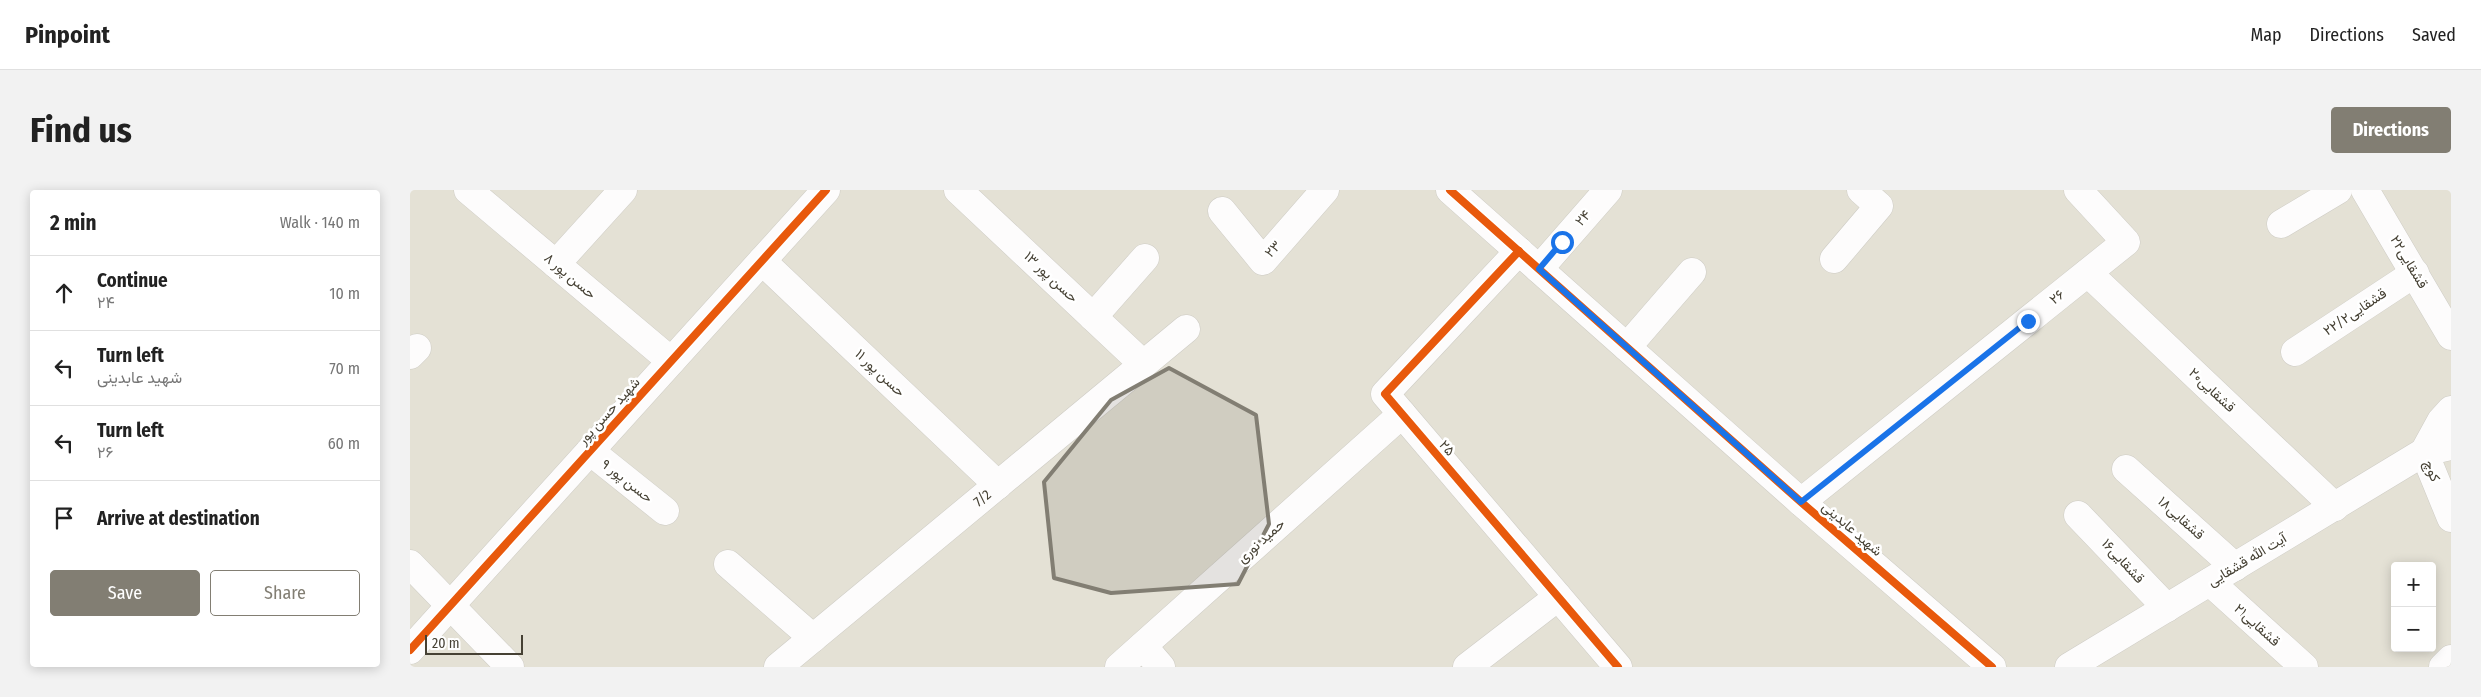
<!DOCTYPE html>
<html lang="en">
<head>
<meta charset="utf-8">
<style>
	body { margin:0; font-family:"Fira Sans Condensed",Vazirmatn,sans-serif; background:#f2f2f2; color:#222 }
	.controls { position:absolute; right:15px; bottom:15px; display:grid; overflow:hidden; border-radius:5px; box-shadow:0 2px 12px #0003 }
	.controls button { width:45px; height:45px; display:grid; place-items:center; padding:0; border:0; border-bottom:1px solid #e0e0e0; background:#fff; color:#222; font:25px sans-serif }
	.scale { position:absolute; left:15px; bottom:12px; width:98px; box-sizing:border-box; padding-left:5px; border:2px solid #464134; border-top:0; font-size:14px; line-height:18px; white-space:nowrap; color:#464134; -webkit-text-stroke:4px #fff; paint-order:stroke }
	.stop { position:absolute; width:15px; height:15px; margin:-11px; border:4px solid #1a73e8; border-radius:50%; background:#fff }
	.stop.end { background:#1a73e8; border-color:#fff; box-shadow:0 1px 5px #0008 }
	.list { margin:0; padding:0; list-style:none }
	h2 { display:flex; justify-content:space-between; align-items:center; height:65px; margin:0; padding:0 20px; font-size:21px }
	h2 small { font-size:16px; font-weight:400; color:#767676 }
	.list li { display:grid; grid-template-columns:32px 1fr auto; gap:15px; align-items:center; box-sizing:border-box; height:75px; padding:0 20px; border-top:1px solid #e0e0e0 }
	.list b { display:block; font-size:19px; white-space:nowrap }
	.list p { margin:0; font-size:16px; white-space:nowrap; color:#767676 }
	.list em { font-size:16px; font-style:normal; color:#767676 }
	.actions { display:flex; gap:10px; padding:15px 20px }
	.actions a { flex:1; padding:11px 0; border:1px solid #827e73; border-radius:5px; text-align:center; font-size:18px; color:#827e73 }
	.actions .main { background:#827e73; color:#fff }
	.icon { flex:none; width:28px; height:28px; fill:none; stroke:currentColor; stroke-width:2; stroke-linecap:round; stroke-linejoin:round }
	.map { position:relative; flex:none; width:2041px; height:477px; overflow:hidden; border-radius:5px }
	header { display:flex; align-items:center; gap:30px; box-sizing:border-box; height:70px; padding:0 25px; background:#fff; border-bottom:1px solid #e0e0e0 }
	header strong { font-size:24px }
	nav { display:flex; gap:28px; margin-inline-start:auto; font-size:18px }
	.intro { display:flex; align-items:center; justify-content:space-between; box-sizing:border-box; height:120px; padding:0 30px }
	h1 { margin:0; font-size:35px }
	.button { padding:12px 22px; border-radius:5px; background:#827e73; color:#fff; font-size:18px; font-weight:700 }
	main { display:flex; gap:30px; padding:0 30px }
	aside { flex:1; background:#fff; border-radius:5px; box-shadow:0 2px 12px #0003 }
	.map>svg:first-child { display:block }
</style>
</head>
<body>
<header>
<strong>Pinpoint</strong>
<nav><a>Map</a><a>Directions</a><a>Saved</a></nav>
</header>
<div class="intro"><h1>Find us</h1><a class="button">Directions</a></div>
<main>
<aside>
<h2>2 min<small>Walk · 140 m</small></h2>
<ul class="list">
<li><svg class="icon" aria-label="ahead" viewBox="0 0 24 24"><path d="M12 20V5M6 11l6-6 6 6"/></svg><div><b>Continue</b><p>۲۴</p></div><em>10 m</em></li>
<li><svg class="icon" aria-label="left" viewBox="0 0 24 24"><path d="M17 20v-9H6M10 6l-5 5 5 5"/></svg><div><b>Turn left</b><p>شهید عابدینی</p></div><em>70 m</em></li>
<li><svg class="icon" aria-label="left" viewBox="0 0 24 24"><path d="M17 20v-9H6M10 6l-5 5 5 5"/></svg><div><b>Turn left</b><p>۲۶</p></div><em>60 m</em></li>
<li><svg class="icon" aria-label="arrive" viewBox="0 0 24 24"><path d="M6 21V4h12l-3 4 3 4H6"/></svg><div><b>Arrive at destination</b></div></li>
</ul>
<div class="actions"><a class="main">Save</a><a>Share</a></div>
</aside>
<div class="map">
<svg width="2041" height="477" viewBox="0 0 2041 477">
	<rect width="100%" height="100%" fill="#f0eee8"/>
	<path fill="#e4e1d5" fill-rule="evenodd" d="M0,0H2041V477H0ZM1985,376H2022V458H1985Z"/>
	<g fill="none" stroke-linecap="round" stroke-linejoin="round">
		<defs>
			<g id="minor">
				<polyline points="58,0 261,171"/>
				<polyline points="548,0 733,174"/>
				<polyline points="1040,0 1391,312 1582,477"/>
				<polyline points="1955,0 2041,146"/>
				<polyline points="812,21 853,71 915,0"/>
				<polyline points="1871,34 1928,0"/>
				<polyline points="1109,61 975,204 1208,477"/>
				<polyline points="1424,69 1469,16 1451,0"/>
				<polyline points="352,71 588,295"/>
				<polyline points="146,74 213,0"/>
				<polyline points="1129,79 1198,0"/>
				<polyline points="1678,83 1925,317"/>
				<polyline points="683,127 735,68"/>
				<polyline points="1217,157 1282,82"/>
				<polyline points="1885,162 2005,83"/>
				<polyline points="0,165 7,158"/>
				<polyline points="180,261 255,321"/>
				<polyline points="1716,279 1825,377"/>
				<polyline points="1391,312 1716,52 1668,0"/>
				<polyline points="1668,325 1757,418"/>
				<polyline points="0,374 100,477"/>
				<polyline points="318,374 403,448"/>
				<polyline points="1800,392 1894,477"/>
				<polyline points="733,456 751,477"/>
				<path id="s1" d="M368,477L776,139"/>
				<polyline points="709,477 992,224"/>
				<polyline points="1057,477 1148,407"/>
				<polyline points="2033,477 2041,469"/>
			</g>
			<g id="tertiary">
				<polyline points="2014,262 2041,328"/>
				<polyline points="2014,262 2031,231 2041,220"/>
				<polyline points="0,460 416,0"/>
				<polyline points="1659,477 2014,262 2041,256"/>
			</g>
		</defs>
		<use href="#minor" stroke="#ceccc5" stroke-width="29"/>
		<use href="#tertiary" stroke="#ceccc5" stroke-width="29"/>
		<use href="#minor" stroke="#fdfcfc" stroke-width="28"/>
		<use href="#tertiary" stroke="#fdfcfc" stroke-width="28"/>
		<defs>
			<g id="cycleway">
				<polyline points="1040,0 1391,312 1582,477"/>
				<polyline points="1109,61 975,204 1208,477"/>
				<polyline points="0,460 416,0"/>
			</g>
		</defs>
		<use href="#cycleway" stroke="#fff" stroke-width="11"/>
		<use href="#cycleway" stroke="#e8590c" stroke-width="8"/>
	</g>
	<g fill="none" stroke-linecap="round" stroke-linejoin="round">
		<polyline stroke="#1a73e8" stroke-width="6" points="1152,52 1129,79 1391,312 1618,131"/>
	</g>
	<path fill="#827e73" fill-opacity="0.2" stroke="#827e73" stroke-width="4" stroke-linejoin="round" d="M759,178L846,225L859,334L828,394L701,403L644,388L634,292L701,210Z"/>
	<g text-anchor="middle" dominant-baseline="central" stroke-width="5" stroke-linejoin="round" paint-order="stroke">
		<g font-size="14" fill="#464134" stroke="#fff">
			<text transform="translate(1173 28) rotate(-49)">۲۴</text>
			<text transform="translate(863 59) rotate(-48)">۲۳</text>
			<text transform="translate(1999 72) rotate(59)">۲۲قشقایی</text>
			<text transform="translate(160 86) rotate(40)">۸ حسن پور</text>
			<text transform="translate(641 87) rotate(43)">۱۳ حسن پور</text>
			<text transform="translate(1647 107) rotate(-39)">۲۶</text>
			<text transform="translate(1945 122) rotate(-34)">۲۲/۲قشقایی</text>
			<text transform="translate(470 183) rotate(43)">۱۱ حسن پور</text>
			<text transform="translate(1802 200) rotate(43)">۲۰قشقایی</text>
			<text transform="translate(199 221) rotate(-48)">شهید حسن پور</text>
			<text transform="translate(1037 258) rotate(50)">۲۵</text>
			<text transform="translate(2022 281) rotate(68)">کوچ</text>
			<text transform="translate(217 291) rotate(38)">۹ حسن پور</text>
			<text stroke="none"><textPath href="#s1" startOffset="265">7/2</textPath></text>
			<text transform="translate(1771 328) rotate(42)">۱۸قشقایی</text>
			<text transform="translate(1442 339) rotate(41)">شهید عابدینی</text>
			<text transform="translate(851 351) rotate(-42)">حمید نوری</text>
			<text transform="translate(1837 370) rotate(-31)">آیت الله قشقایی</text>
			<text transform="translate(1713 371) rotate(47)">۱۶قشقایی</text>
			<text transform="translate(1847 435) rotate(42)">قشقایی۲۱</text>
		</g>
	</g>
</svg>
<div class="controls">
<button>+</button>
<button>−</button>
</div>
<div class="scale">20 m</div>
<div class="stop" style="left:1152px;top:52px"></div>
<div class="stop end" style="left:1618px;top:131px"></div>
</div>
</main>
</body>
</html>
